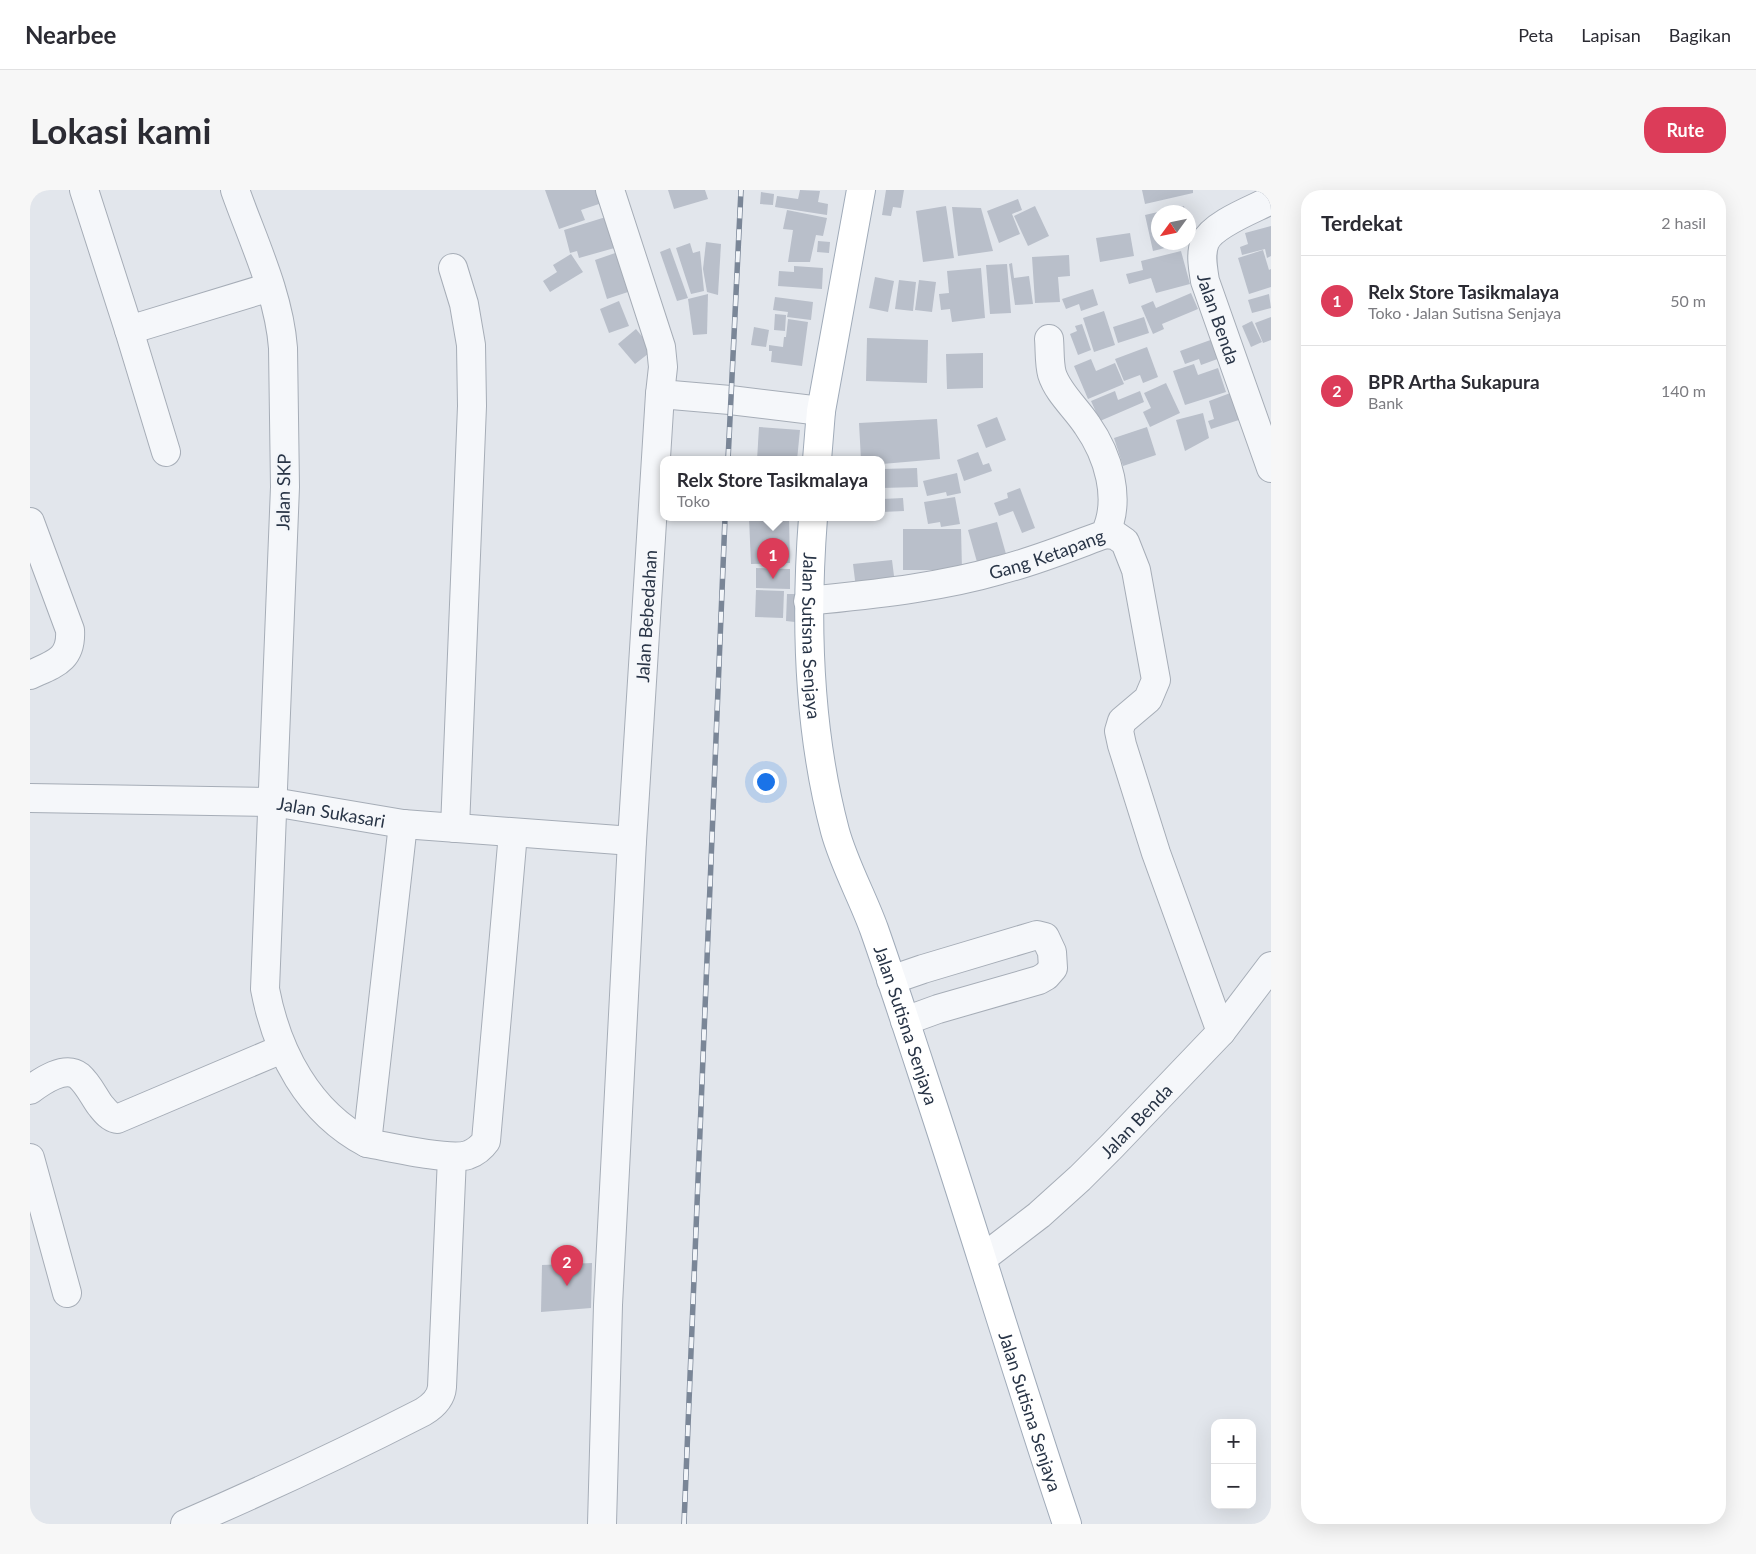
<!DOCTYPE html>
<html lang="id">
<head>
<meta charset="utf-8">
<style>
	body { margin:0; font-family:Lato,sans-serif; background:#f7f7f7; color:#2b2b33 }
	.controls { position:absolute; right:15px; bottom:15px; display:grid; overflow:hidden; border-radius:10px; box-shadow:0 5px 20px #0002 }
	.controls button { width:45px; height:45px; display:grid; place-items:center; padding:0; border:0; border-bottom:1px solid #e1e1e2; background:#fff; color:#2b2b33; font:25px sans-serif }
	.compass { position:absolute; left:1121px; top:15px; width:45px; height:45px; border-radius:50%; background:#fff; box-shadow:0 5px 20px #0002; rotate:237deg }
	.you { position:absolute; left:735px; top:591px; width:18px; height:18px; margin:-12px; border:4px solid #fff; border-radius:50%; background:#1a73e8; box-shadow:0 0 0 8px #1a73e833 }
	.badge { display:grid; place-items:center; width:32px; height:32px; border-radius:50%; background:#dc3c59; color:#fff; font-size:16px; font-weight:700 }
	.pin { position:absolute; translate:-50% -41px; filter:drop-shadow(0 1px 2px #0008) }
	.pin::after { content:''; position:absolute; top:26px; width:18px; height:15px; background:inherit; clip-path:polygon(0 0,100% 0,50% 100%) }
	.popup { position:absolute; left:630px; top:266px; width:225px; height:65px; box-sizing:border-box; display:grid; place-content:center; border-radius:10px; background:#fff; filter:drop-shadow(0 1px 4px #0005); font-size:16px; white-space:nowrap; color:#7c7c81 }
	.popup b { font-size:19px; color:#2b2b33 }
	.popup::after { content:''; position:absolute; left:50%; top:100%; margin-left:-10px; border:10px solid transparent; border-top-color:#fff }
	.list { margin:0; padding:0; list-style:none }
	h2 { display:flex; justify-content:space-between; align-items:center; height:65px; margin:0; padding:0 20px; font-size:21px }
	h2 small { font-size:16px; font-weight:400; color:#7c7c81 }
	.list li { display:grid; grid-template-columns:32px 1fr auto; gap:15px; align-items:center; box-sizing:border-box; height:90px; padding:0 20px; border-top:1px solid #e1e1e2 }
	.list b { display:block; font-size:19px; white-space:nowrap }
	.list p { margin:0; font-size:16px; white-space:nowrap; color:#7c7c81 }
	.list em { font-size:16px; font-style:normal; color:#7c7c81 }
	.map { position:relative; flex:none; width:1241px; height:1334px; overflow:hidden; border-radius:20px }
	header { display:flex; align-items:center; gap:30px; box-sizing:border-box; height:70px; padding:0 25px; background:#fff; border-bottom:1px solid #e1e1e2 }
	header strong { font-size:24px }
	nav { display:flex; gap:28px; margin-inline-start:auto; font-size:18px }
	.intro { display:flex; align-items:center; justify-content:space-between; box-sizing:border-box; height:120px; padding:0 30px }
	h1 { margin:0; font-size:35px }
	.button { padding:12px 22px; border-radius:20px; background:#dc3c59; color:#fff; font-size:18px; font-weight:700 }
	main { display:flex; gap:30px; padding:0 30px }
	aside { flex:1; background:#fff; border-radius:20px; box-shadow:0 5px 20px #0002 }
	.map>svg:first-child { display:block }
</style>
</head>
<body>
<header>
<strong>Nearbee</strong>
<nav><a>Peta</a><a>Lapisan</a><a>Bagikan</a></nav>
</header>
<div class="intro"><h1>Lokasi kami</h1><a class="button">Rute</a></div>
<main>
<div class="map">
<svg width="1241" height="1334" viewBox="0 0 1241 1334">
	<rect width="100%" height="100%" fill="#e2e6ec"/>
	<g fill="#b9bfca">
		<polygon points="515,0 571,0 575,12 551,20 555,30 529,39"/>
		<polygon points="638,0 675,0 678,9 644,19"/>
		<polygon points="770,0 790,1 788,12 798,14 797,25 745,17 747,6 768,9"/>
		<polygon points="856,0 874,0 871,18 863,17 861,26 852,25"/>
		<polygon points="1112,0 1163,0 1163,3 1115,14"/>
		<polygon points="731,2 744,4 743,15 730,14"/>
		<polygon points="988,9 992,20 982,24 990,44 969,53 957,21"/>
		<polygon points="916,16 924,68 893,72 886,21"/>
		<polygon points="1005,16 1019,46 998,56 984,26"/>
		<polygon points="1154,16 1155,22 1131,22"/>
		<polygon points="922,17 951,18 963,61 928,66"/>
		<polygon points="757,20 797,28 793,46 786,45 780,72 758,72 763,40 753,39"/>
		<polygon points="1128,22 1128,52 1155,53 1123,61 1115,25"/>
		<polygon points="579,26 588,57 549,68 547,61 540,63 534,40"/>
		<polygon points="1241,36 1241,66 1237,68 1235,59 1212,65 1210,57 1218,54 1215,43"/>
		<polygon points="1100,43 1104,66 1070,72 1066,48"/>
		<polygon points="788,51 800,52 799,63 787,62"/>
		<polygon points="676,52 691,54 688,105 677,102 673,79"/>
		<polygon points="660,53 663,63 670,61 674,101 661,104 646,58"/>
		<polygon points="640,58 658,108 647,111 630,62"/>
		<polygon points="1233,60 1239,80 1241,79 1241,97 1219,104 1208,68"/>
		<polygon points="591,61 604,100 577,109 565,70"/>
		<polygon points="1151,61 1160,94 1126,103 1121,88 1099,94 1096,84 1113,80 1111,71"/>
		<polygon points="541,64 553,82 520,102 513,91 527,82 523,75"/>
		<polygon points="1039,65 1040,86 1028,87 1030,112 1005,113 1002,67"/>
		<polygon points="982,73 984,88 999,86 1003,114 985,115 979,74"/>
		<polygon points="977,74 981,123 960,124 956,75"/>
		<polygon points="764,76 793,78 792,99 748,96 749,81 764,82"/>
		<polygon points="951,78 955,128 922,132 920,119 911,120 909,104 919,103 917,81"/>
		<polygon points="845,87 864,91 858,122 839,118"/>
		<polygon points="869,90 886,92 883,121 865,119"/>
		<polygon points="889,90 906,92 902,122 885,120"/>
		<polygon points="1063,99 1068,115 1051,121 1049,114 1036,119 1032,109"/>
		<polygon points="1161,103 1168,119 1132,134 1134,139 1123,144 1111,116 1123,111 1126,118"/>
		<polygon points="678,104 677,144 663,145 658,109"/>
		<polygon points="1239,104 1241,118 1222,123 1218,110"/>
		<polygon points="745,107 783,112 781,130 757,127 758,122 743,120"/>
		<polygon points="589,111 599,136 579,143 570,119"/>
		<polygon points="1074,121 1085,155 1064,162 1053,128"/>
		<polygon points="745,124 756,125 755,141 744,140"/>
		<polygon points="1114,127 1119,143 1088,153 1083,137"/>
		<polygon points="1241,127 1241,150 1233,153 1225,133"/>
		<polygon points="758,129 778,132 772,176 741,172 742,161 739,161 739,155 753,157 754,147 756,147"/>
		<polygon points="1222,131 1232,152 1221,157 1212,136"/>
		<polygon points="1052,134 1061,160 1048,165 1040,144 1047,141 1045,136"/>
		<polygon points="724,137 739,140 736,157 721,155"/>
		<polygon points="606,139 623,160 605,174 588,154"/>
		<polygon points="837,148 898,150 897,193 836,191"/>
		<polygon points="1186,148 1193,167 1171,175 1169,169 1155,174 1150,161"/>
		<polygon points="1117,157 1128,187 1113,193 1110,185 1094,191 1085,169"/>
		<polygon points="953,163 953,198 917,199 916,164"/>
		<polygon points="1061,169 1066,181 1085,173 1094,194 1058,209 1044,176"/>
		<polygon points="1164,174 1168,185 1188,178 1196,202 1155,215 1143,181"/>
		<polygon points="1136,193 1150,223 1120,237 1113,222 1121,218 1114,203"/>
		<polygon points="1085,201 1088,210 1110,201 1114,212 1070,231 1061,211"/>
		<polygon points="1203,202 1212,229 1181,239 1178,231 1184,229 1179,211"/>
		<polygon points="1173,223 1179,248 1155,261 1146,230"/>
		<polygon points="967,227 976,250 956,258 947,235"/>
		<polygon points="907,229 910,269 852,274 852,270 831,270 829,233"/>
		<polygon points="729,237 770,240 767,270 727,270"/>
		<polygon points="1117,237 1126,265 1093,276 1084,248"/>
		<polygon points="948,262 953,275 959,273 962,281 934,291 927,270"/>
		<polygon points="887,278 888,297 852,298 852,279"/>
		<polygon points="927,283 931,303 917,306 916,302 897,306 893,291"/>
		<polygon points="990,298 1005,338 992,343 983,321 969,326 964,313 978,308 977,303"/>
		<polygon points="925,307 930,334 911,337 910,332 898,334 894,312"/>
		<polygon points="873,308 874,321 852,322 852,309"/>
		<polygon points="719,328 759,328 760,373 721,374"/>
		<polygon points="967,332 976,364 947,372 938,340"/>
		<polygon points="873,339 931,339 932,380 873,380"/>
		<polygon points="862,370 865,394 826,398 823,374"/>
		<polygon points="726,378 760,379 760,399 726,398"/>
		<polygon points="726,400 754,401 753,428 725,427"/>
		<polygon points="757,404 765,404 765,432 756,431"/>
		<polygon points="562,1073 561,1118 511,1122 512,1075"/>
	</g>
	<g fill="none" stroke-linecap="round" stroke-linejoin="round">
		<defs>
			<g id="minor">
				<polyline points="54,0 99,140 240,97"/>
				<path d="M205,0C223,51 249,104 253,158L255,297L235,799C247,862 278,922 337,953C360,957 418,971 438,965C446,962 451,958 456,951L483,643"/>
				<path id="s1" d="M1241,10C1224,19 1183,34 1175,52C1170,64 1173,78 1175,91L1241,278"/>
				<polyline points="423,78 434,114 441,155 442,216 425,638"/>
				<polyline points="99,140 136,262"/>
				<polyline points="630,204 700,210 791,221"/>
				<path d="M0,332L40,440C42,470 24,474 0,485"/>
				<polyline points="1075,344 1085,345 1095,352 1106,380 1126,490 1118,509 1092,531 1089,541 1092,555 1126,663 1191,842"/>
				<path id="s2" d="M778,411C843,404 908,398 970,380C1006,371 1040,357 1075,344C1092,309 1078,265 1057,235C1046,218 1028,203 1022,184C1019,173 1020,160 1019,149"/>
				<path id="s3" d="M0,608L243,612L373,634L602,651"/>
				<polyline points="861,790 893,779 1007,745 1015,747 1022,762 1023,778 1016,786 1009,790 908,819 875,831"/>
				<path d="M0,900C12,891 35,875 49,886C58,894 63,905 70,915C75,921 79,927 87,929L252,859"/>
				<polyline points="337,953 373,634"/>
				<polyline points="0,968 37,1103"/>
				<path id="s4" d="M953,1068L1009,1025L1050,988L1082,956L1191,842L1241,776"/>
				<path d="M155,1334C236,1299 315,1262 393,1222C403,1216 411,1209 412,1197L422,967"/>
				<path id="s5" d="M572,1334L578,1115L602,651L630,204L633,177L631,157L580,0"/>
			</g>
			<g id="major">
				<polyline points="787,270 791,221 831,0"/>
				<path id="s6" d="M783,328C775,432 778,539 805,641C814,674 832,706 844,739C864,796 883,855 902,913C948,1053 990,1194 1037,1334"/>
			</g>
		</defs>
		<use href="#minor" stroke="#a6adb7" stroke-width="30"/>
		<use href="#major" stroke="#a0abb9" stroke-width="30"/>
		<use href="#minor" stroke="#f5f7fa" stroke-width="28"/>
		<use href="#major" stroke="#fff" stroke-width="28"/>
		<defs>
			<g id="rail">
				<polyline points="698,270 711,0"/>
				<polyline points="654,1334 695,328"/>
			</g>
		</defs>
		<use href="#rail" stroke="#7a8697" stroke-width="5.5"/>
		<use href="#rail" stroke="#f2f5f9" stroke-width="4" stroke-dasharray="11" stroke-linecap="butt"/>
	</g>
	<g text-anchor="middle" dominant-baseline="central" stroke-width="4.5" stroke-linejoin="round" paint-order="stroke">
		<g font-size="18" fill="#283446" stroke="#f2f5f9">
			<text stroke="none"><textPath href="#s1" startOffset="159">Jalan Benda</textPath></text>
			<text transform="translate(253 302) rotate(-89)">Jalan SKP</text>
			<text stroke="none"><textPath href="#s2" startOffset="244">Gang Ketapang</textPath></text>
			<text stroke="none"><textPath href="#s5" startOffset="909">Jalan Bebedahan</textPath></text>
			<text stroke="none"><textPath href="#s6" startOffset="118">Jalan Sutisna Senjaya</textPath></text>
			<text stroke="none"><textPath href="#s3" startOffset="302">Jalan Sukasari</textPath></text>
			<text stroke="none"><textPath href="#s6" startOffset="522">Jalan Sutisna Senjaya</textPath></text>
			<text stroke="none"><textPath href="#s4" startOffset="206">Jalan Benda</textPath></text>
			<text stroke="none"><textPath href="#s6" startOffset="928">Jalan Sutisna Senjaya</textPath></text>
		</g>
	</g>
</svg>
<div class="controls">
<button>+</button>
<button>−</button>
</div>
<svg class="compass" viewBox="-18 -18 36 36"><path d="M0-13l5 13h-10z" fill="#e53935"/><path d="M0 13l5-13h-10z" fill="#7c7c81"/></svg>
<div class="you"></div>
<div class="pin badge" style="left:743px;top:389px">1</div>
<div class="popup"><b>Relx Store Tasikmalaya</b>Toko</div>
<div class="pin badge" style="left:537px;top:1096px">2</div>
</div>
<aside>
<h2>Terdekat<small>2 hasil</small></h2>
<ul class="list">
<li><span class="badge">1</span><div><b>Relx Store Tasikmalaya</b><p>Toko · Jalan Sutisna Senjaya</p></div><em>50 m</em></li>
<li><span class="badge">2</span><div><b>BPR Artha Sukapura</b><p>Bank</p></div><em>140 m</em></li>
</ul>
</aside>
</main>
</body>
</html>
